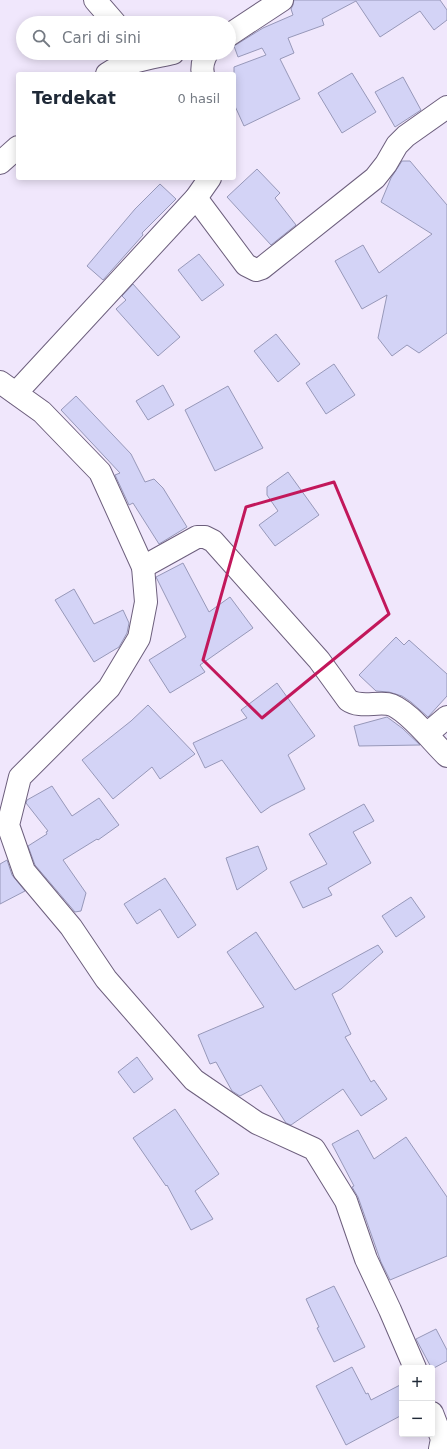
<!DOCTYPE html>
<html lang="id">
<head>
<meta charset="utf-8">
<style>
	body { margin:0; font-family:"DejaVu Sans",sans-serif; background:#f6f6f7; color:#1f2937 }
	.controls { position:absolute; right:12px; bottom:12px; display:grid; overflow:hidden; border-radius:4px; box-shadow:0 2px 10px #0003 }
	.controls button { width:36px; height:36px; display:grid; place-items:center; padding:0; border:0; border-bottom:1px solid #e0e1e3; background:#fff; color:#1f2937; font:20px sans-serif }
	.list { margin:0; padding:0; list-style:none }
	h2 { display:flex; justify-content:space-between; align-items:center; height:52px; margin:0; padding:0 16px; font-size:17px }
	h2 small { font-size:13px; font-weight:400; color:#747a83 }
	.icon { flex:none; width:22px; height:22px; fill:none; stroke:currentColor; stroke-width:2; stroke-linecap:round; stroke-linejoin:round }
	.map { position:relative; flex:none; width:447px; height:1449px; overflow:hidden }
	.search { position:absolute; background:#fff; box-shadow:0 2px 10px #0003; left:16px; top:16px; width:220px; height:44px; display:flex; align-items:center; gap:10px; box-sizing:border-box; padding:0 14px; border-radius:22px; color:#747a83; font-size:15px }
	.panel { position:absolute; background:#fff; box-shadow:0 2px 10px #0003; left:16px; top:72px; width:220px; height:108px; border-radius:4px }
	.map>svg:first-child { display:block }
</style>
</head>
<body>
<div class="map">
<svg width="447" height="1449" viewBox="0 0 447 1449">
	<rect width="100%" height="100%" fill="#f0e7fc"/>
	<g fill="#d3d3f6" stroke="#9798b9">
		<polygon points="294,0 440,0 447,10 447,20 434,30 420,11 380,37 356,1 322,19 324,25 288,38 294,53 280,59 300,99 244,126 234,104 234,67 266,55 262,48 238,57 234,46 263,28 293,15 291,9 293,5"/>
		<polygon points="352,73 376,112 342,133 318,93"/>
		<polygon points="403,77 421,110 395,127 375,92"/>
		<polygon points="402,161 410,161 447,205 447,333 419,353 407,345 392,356 378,338 387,295 362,309 335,261 363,245 379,273 432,234 381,202 391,178"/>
		<polygon points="257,169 280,193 275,198 296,225 271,245 227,197"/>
		<polygon points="160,184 176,199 142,233 143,235 103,280 87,266 135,209"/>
		<polygon points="199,254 224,285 202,301 178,270"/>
		<polygon points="133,284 180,337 158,356 116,309 126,300 122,296"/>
		<polygon points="276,334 300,364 278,382 254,351"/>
		<polygon points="334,364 355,395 326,414 306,383"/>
		<polygon points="163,385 174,405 148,420 136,401"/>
		<polygon points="228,386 263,448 215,471 185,410"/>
		<polygon points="76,396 131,454 145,482 154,479 163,488 187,527 159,544 133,503 129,505 115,475 120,473 61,410"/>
		<polygon points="288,472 319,515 275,546 259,525 278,511 267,495 267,487"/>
		<polygon points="183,563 209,612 230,597 253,628 200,665 205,672 170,693 149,660 186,637 156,577"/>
		<polygon points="74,589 94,624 123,610 129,623 127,633 119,647 94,662 55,600"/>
		<polygon points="396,637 404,645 409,640 447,674 447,696 428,717 411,702 402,696 389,692 376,691 359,675"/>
		<polygon points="277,683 315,736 288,755 305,789 271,806 261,813 222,760 205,768 193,743 247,718 241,710"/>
		<polygon points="148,705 195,754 160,779 152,767 113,799 82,760 131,721"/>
		<polygon points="387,717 402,728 420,745 359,746 354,726"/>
		<polygon points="52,786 72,816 99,798 119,825 98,840 97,839 63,860 86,893 81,911 75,912 35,865 28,846 47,834 46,832 48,831 26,803 27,800"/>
		<polygon points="364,804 374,821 353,832 371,863 328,888 332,895 303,908 290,882 327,864 309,834"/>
		<polygon points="258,846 267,869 237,890 226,858"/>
		<polygon points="7,860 12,875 25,891 0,904 0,864"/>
		<polygon points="165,878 196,925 178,938 160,909 137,924 124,904"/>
		<polygon points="411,897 425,917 396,937 382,916"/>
		<polygon points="256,932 295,990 378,945 383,952 341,989 332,994 351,1034 345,1037 371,1082 374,1080 387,1099 361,1116 343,1089 291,1125 286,1123 261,1085 240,1096 232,1091 216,1062 210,1064 198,1035 264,1007 227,952"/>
		<polygon points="137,1057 153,1079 134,1093 118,1072"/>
		<polygon points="175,1109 219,1174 195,1191 213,1219 191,1230 167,1185 166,1186 133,1138"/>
		<polygon points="358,1130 374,1159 406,1137 447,1197 447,1256 390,1280 381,1262 358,1197 352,1187 354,1186 332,1144"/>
		<polygon points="334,1286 365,1347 334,1362 317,1328 319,1327 306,1299"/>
		<polygon points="436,1329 447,1350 447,1361 432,1369 416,1339"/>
		<polygon points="352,1367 366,1394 368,1393 371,1400 402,1384 402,1415 346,1445 316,1386"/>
	</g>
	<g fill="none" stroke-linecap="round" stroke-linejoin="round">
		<defs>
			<g id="street">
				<polyline points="95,0 115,23"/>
				<polyline points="229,35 282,0"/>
				<path d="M107,74C126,61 151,58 173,53"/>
				<path d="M203,74C201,66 203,60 207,53"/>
				<polyline points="0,163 18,147"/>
				<polyline points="196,198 246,265 256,270 262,268 375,178 386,164 397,145 406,136 447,107"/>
				<polyline points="0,382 42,412 100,472 143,567 146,602 139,638 109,688 20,777 8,825 24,871 71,927 106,979 194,1080 257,1123 314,1149 346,1201 366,1259 390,1310 415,1368"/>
				<polyline points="16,393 196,198 210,178"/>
				<path d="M143,567L197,537H205L213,541L319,660L348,700C359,708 375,702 388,704C406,707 433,743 447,756"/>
				<polyline points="427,734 447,717"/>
				<polyline points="432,1413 442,1439 440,1449"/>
			</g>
		</defs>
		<use href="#street" stroke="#6d5f7d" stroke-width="24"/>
		<use href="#street" stroke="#fff" stroke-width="22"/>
	</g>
	<path fill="none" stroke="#c2185b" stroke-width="3" stroke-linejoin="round" d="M334,482L389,614L262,718L203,660L246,507Z"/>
</svg>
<div class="controls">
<button>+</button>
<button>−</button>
</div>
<div class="search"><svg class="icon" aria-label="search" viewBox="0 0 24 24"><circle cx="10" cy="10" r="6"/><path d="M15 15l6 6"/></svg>Cari di sini</div>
<section class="panel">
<h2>Terdekat<small>0 hasil</small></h2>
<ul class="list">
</ul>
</section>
</div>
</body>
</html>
